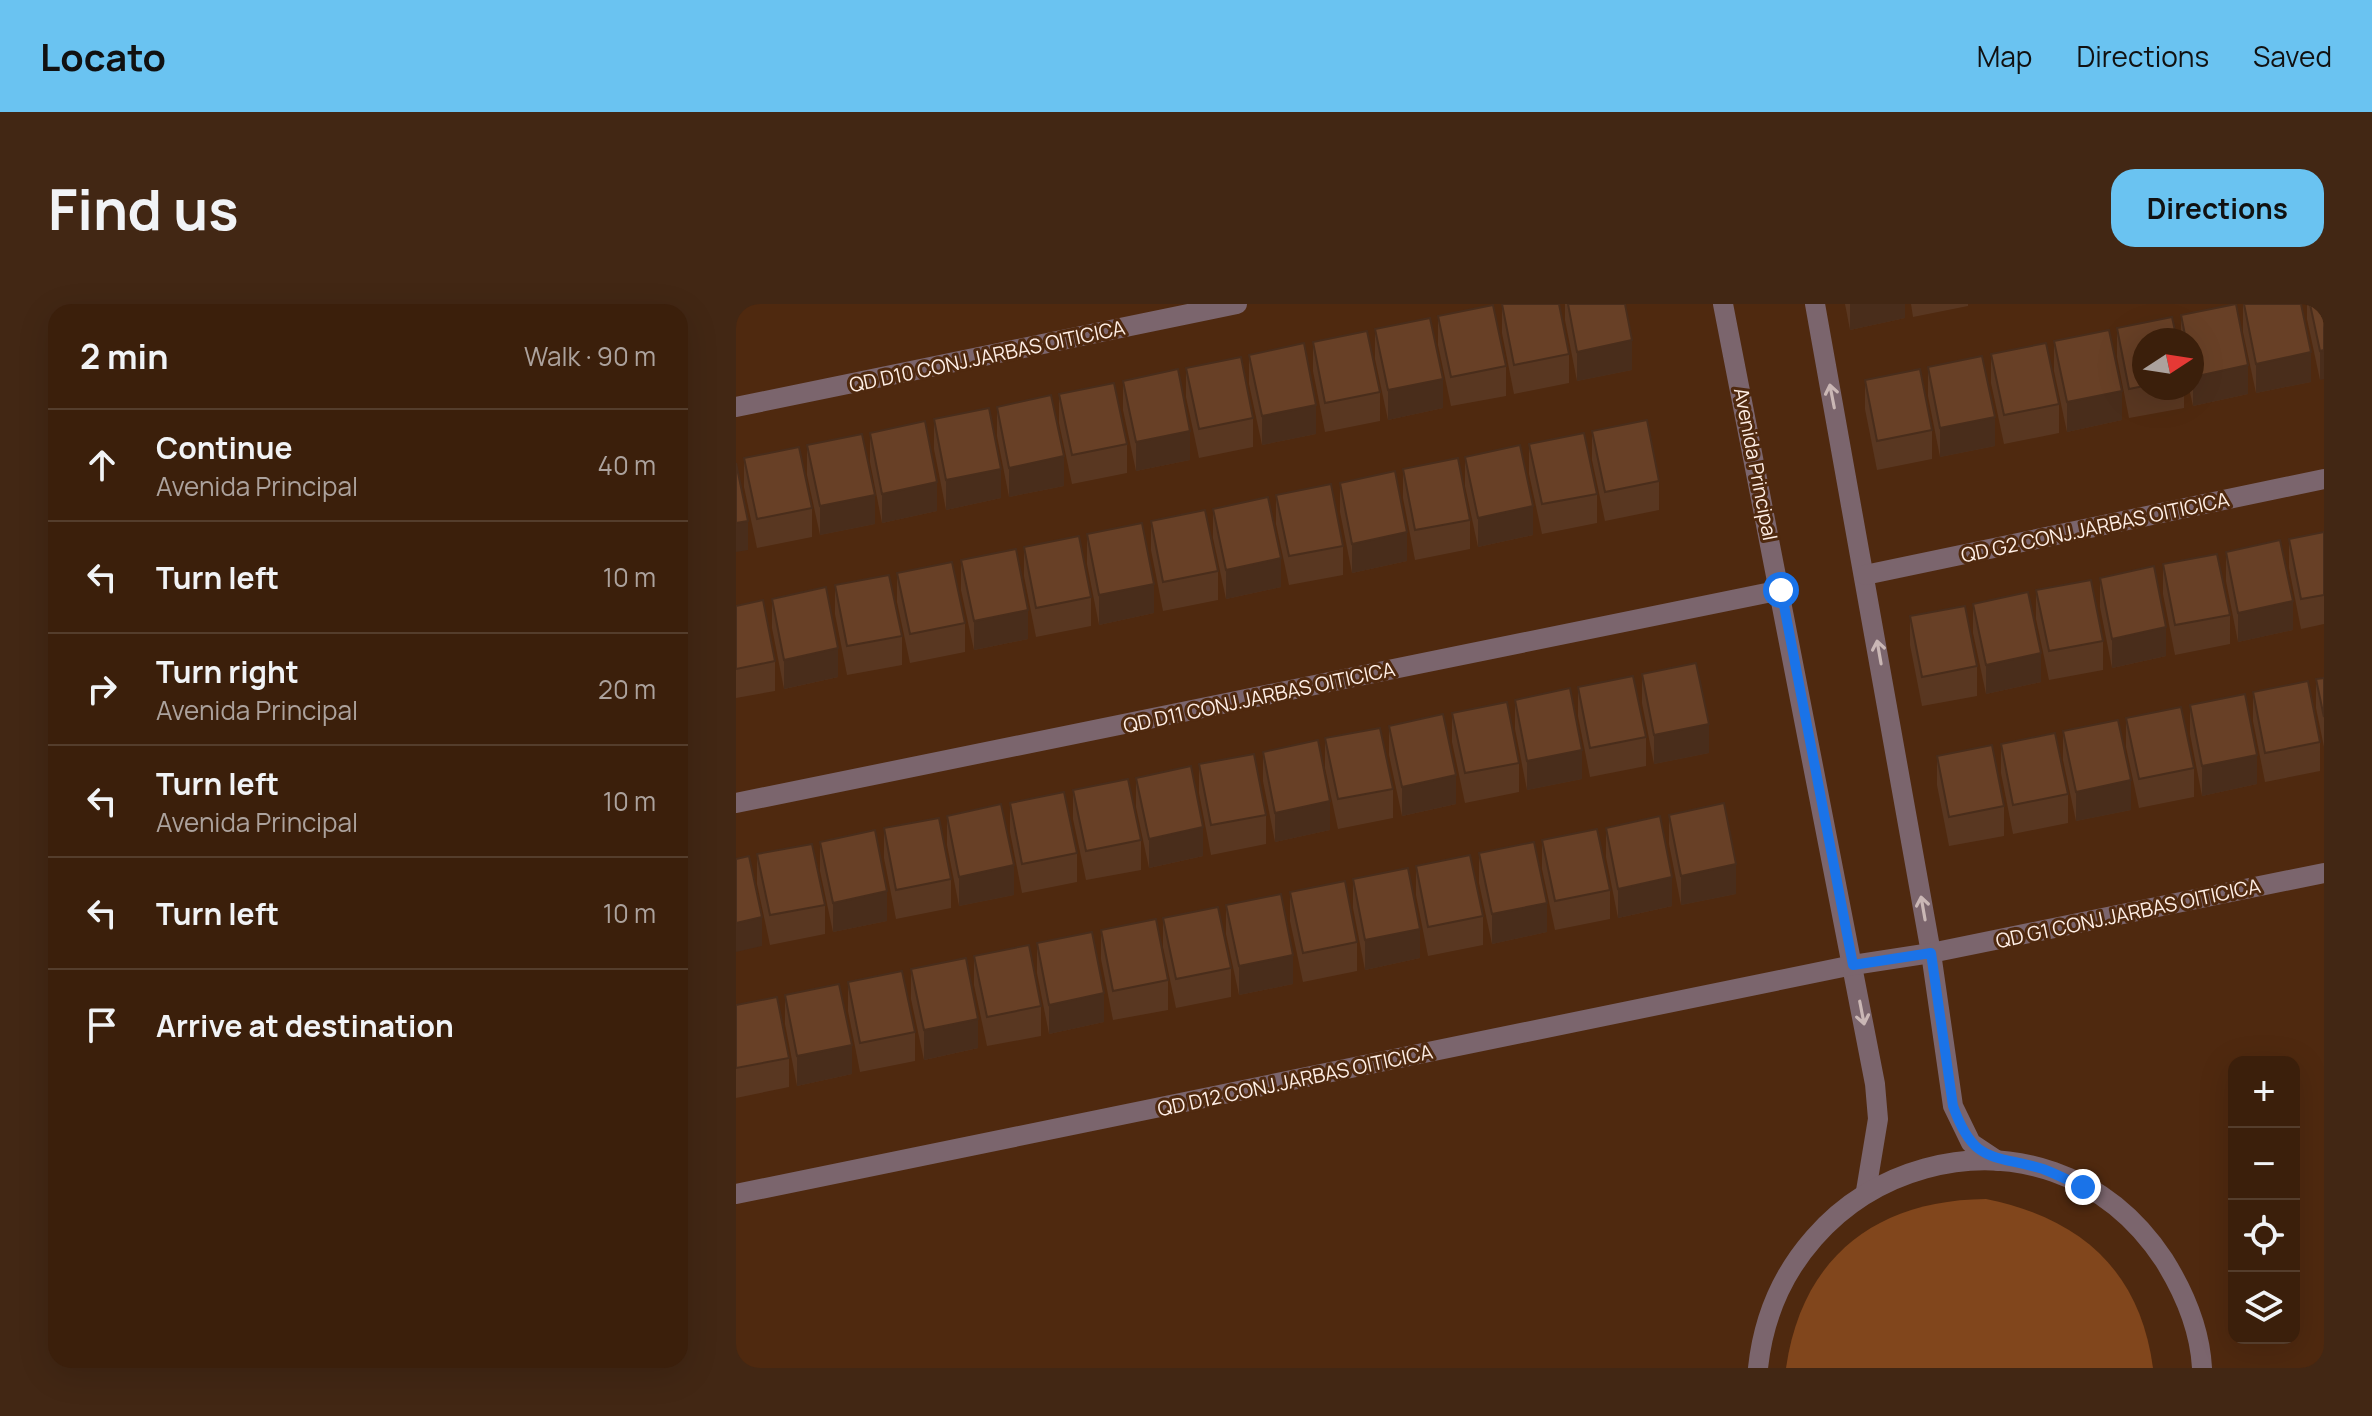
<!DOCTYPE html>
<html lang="en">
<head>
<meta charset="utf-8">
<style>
	body { margin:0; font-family:Manrope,sans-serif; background:#422714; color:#f1f3f6 }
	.controls { position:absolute; right:24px; bottom:24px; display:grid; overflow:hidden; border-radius:16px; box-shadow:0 8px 32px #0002 }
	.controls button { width:72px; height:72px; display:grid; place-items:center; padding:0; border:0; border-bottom:2px solid #543d2c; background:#3b1f0b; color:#f1f3f6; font:40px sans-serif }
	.compass { position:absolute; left:1396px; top:24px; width:72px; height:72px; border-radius:50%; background:#3b1f0b; box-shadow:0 8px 32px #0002; rotate:78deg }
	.stop { position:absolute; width:24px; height:24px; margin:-18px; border:6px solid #1a73e8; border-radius:50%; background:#fff }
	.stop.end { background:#1a73e8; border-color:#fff; box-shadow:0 2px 8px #0008 }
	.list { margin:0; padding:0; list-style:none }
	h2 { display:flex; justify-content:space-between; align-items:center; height:104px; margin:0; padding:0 32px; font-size:34px }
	h2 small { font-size:26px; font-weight:400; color:#aca29d }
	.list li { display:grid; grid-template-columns:52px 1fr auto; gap:24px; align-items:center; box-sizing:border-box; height:112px; padding:0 32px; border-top:2px solid #543d2c }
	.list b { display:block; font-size:30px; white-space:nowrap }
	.list p { margin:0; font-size:26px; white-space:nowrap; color:#aca29d }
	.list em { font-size:26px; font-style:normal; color:#aca29d }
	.icon { flex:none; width:44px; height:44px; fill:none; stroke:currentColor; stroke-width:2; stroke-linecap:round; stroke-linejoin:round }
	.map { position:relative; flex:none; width:1588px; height:1064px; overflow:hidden; border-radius:24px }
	header { display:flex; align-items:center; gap:48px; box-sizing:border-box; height:112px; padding:0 40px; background:#6ac3f1; color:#111 }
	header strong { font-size:38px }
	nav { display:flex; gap:44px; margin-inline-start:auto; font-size:28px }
	.intro { display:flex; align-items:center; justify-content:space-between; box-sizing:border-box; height:192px; padding:0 48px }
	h1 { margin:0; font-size:56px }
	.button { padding:20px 36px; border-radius:24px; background:#6ac3f1; color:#111; font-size:28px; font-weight:700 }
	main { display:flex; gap:48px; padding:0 48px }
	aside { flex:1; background:#3b1f0b; border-radius:24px; box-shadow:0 8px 32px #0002 }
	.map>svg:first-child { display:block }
</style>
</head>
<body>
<header>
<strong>Locato</strong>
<nav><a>Map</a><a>Directions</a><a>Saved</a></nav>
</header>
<div class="intro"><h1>Find us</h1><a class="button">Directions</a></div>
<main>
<aside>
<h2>2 min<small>Walk · 90 m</small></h2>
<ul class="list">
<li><svg class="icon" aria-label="ahead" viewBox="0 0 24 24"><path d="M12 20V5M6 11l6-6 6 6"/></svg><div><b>Continue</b><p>Avenida Principal</p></div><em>40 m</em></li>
<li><svg class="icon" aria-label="left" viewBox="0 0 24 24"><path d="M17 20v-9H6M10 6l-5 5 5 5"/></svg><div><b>Turn left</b></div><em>10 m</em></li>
<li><svg class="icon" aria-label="right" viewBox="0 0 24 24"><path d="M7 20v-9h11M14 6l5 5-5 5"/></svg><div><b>Turn right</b><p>Avenida Principal</p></div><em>20 m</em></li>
<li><svg class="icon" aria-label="left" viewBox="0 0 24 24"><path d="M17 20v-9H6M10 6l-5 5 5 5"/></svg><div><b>Turn left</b><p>Avenida Principal</p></div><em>10 m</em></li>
<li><svg class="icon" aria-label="left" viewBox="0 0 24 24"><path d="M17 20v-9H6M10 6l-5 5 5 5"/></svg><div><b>Turn left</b></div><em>10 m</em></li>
<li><svg class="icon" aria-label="arrive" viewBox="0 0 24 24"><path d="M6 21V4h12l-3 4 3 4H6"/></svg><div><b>Arrive at destination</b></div></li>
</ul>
</aside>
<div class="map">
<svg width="1588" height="1064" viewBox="0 0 1588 1064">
	<rect width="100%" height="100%" fill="#4f290f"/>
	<path fill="#81461c" d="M1250,895C1344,914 1404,966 1417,1064H1050C1066,953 1140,896 1250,895Z"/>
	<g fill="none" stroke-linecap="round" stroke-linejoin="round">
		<g stroke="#7b656d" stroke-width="20">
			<polyline points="987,0 1139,780 1142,815 1130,887"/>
			<polyline points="1079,0 1195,649 1217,802 1235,839 1262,857"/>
			<polyline points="0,103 501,0"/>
			<polyline points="1129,271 1588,175"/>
			<polyline points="0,499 1045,286"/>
			<polyline points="0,890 1117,661 1195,649 1588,569"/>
			<path d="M1022,1064C1044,855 1310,777 1428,956C1448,988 1464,1026 1466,1064"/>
		</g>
	</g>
	<g fill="#593721">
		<polygon points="766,0 833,50 833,79 778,90 766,29"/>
		<polygon points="829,0 889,0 896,66 841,77 829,16"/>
		<polygon points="1109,0 1169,0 1169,14 1114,26"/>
		<polygon points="1175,0 1232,0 1232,2 1177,13"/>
		<polygon points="1507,0 1575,78 1520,89 1507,28"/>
		<polygon points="1571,0 1588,0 1584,76 1571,15"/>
		<polygon points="1445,11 1512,90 1457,102 1453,84 1456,84 1456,36 1445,36"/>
		<polygon points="702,12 770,62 770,92 715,102 702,41"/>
		<polygon points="1381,24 1408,36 1408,84 1448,84 1448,104 1393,114 1381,53"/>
		<polygon points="639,25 707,104 652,116 639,55"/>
		<polygon points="1318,37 1386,116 1331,128 1318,67"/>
		<polygon points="577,38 644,88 644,117 589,128 577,67"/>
		<polygon points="1255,50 1323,100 1323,129 1268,140 1255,79"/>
		<polygon points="513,51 580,130 526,141 513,80"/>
		<polygon points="1192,63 1259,142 1204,153 1192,92"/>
		<polygon points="450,64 517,114 517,143 463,154 450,93"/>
		<polygon points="1129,76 1196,126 1196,155 1141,166 1129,105"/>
		<polygon points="387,77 454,156 400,167 387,106"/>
		<polygon points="323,90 391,140 391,169 336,180 323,119"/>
		<polygon points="261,103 328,182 273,193 261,132"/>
		<polygon points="198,115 265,194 210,206 198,145"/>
		<polygon points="856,127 923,177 923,206 869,217 856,156"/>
		<polygon points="134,129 201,207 146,219 134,158"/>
		<polygon points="793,140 861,190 861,219 806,230 793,170"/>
		<polygon points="71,141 139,220 84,231 71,171"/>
		<polygon points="729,153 797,231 742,243 729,182"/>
		<polygon points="8,154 76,204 76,233 21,244 8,183"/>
		<polygon points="667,165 734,216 734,245 679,256 667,194"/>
		<polygon points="604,179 671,257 616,269 604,208"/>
		<polygon points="540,191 607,242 607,271 553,281 540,220"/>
		<polygon points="477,205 545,283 490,295 477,234"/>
		<polygon points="415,217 482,267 482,296 427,307 415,246"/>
		<polygon points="1588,228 1588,320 1565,325 1553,264 1553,235"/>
		<polygon points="351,230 418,309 363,321 351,260"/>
		<polygon points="288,243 355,293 355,322 300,333 288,272"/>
		<polygon points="1490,248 1557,326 1502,338 1490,277"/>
		<polygon points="225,256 292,335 238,346 225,286"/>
		<polygon points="1427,260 1494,311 1494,340 1439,351 1427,290"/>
		<polygon points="161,269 229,319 229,348 174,359 161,298"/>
		<polygon points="1364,274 1430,352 1376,364 1364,303"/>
		<polygon points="99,281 166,332 166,361 111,371 99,310"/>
		<polygon points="1300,286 1367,337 1367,366 1313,376 1300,315"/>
		<polygon points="36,295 102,373 48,385 36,324"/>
		<polygon points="1237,300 1305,378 1250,390 1237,329"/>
		<polygon points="0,302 39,357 39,387 0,394"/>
		<polygon points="1174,312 1241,362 1241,392 1186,402 1174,341"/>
		<polygon points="906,370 973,449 918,460 906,399"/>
		<polygon points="1588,374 1588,443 1580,404 1580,375"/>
		<polygon points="842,383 910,433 910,462 854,473 842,412"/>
		<polygon points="1517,388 1584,438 1584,467 1529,478 1517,417"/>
		<polygon points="779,396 846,475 791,486 779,425"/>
		<polygon points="1454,401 1521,480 1466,492 1454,430"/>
		<polygon points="716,409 783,459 783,488 729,499 716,438"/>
		<polygon points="1390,414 1458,464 1458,493 1403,504 1390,443"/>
		<polygon points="653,422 720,500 666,512 653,451"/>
		<polygon points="1327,427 1395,506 1340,517 1327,456"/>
		<polygon points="589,434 657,485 657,514 602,525 589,464"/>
		<polygon points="1265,440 1332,490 1332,519 1277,530 1265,469"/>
		<polygon points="527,448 594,526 539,538 527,477"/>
		<polygon points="1201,452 1268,502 1268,532 1213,542 1201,481"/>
		<polygon points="463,460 530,511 530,540 475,551 463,489"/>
		<polygon points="400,474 467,552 413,564 400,503"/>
		<polygon points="337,486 405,536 405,566 350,576 337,515"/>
		<polygon points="274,499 341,549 341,578 286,589 274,528"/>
		<polygon points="933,511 1000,590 945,601 933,540"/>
		<polygon points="211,512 278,591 223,602 211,541"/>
		<polygon points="148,524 215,575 215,604 160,615 148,554"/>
		<polygon points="870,524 936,602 882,614 870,553"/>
		<polygon points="806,536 874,586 874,615 819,626 806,565"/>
		<polygon points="84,538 151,617 97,628 84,567"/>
		<polygon points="743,549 811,628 756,640 743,579"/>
		<polygon points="21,550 89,601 89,630 34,641 21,580"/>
		<polygon points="680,562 747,612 747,641 692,652 680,591"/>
		<polygon points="617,575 684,654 629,666 617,604"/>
		<polygon points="554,588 621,638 621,667 567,678 554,617"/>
		<polygon points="490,601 557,680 503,691 490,630"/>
		<polygon points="427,614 495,664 495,693 440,704 427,643"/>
		<polygon points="365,626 432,676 432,706 377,716 365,655"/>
		<polygon points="301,639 368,718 313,730 301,669"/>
		<polygon points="238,652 305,702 305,732 251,742 238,681"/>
		<polygon points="175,665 242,744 188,756 175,695"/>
		<polygon points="112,678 179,728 179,757 124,768 112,707"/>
		<polygon points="49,691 116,770 61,782 49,720"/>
		<polygon points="0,701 53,754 53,783 0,794"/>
	</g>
	<g fill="#492d1b">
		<polygon points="0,0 15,0 0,3"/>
		<polygon points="1114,0 1169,0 1169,14 1114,26"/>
		<polygon points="896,36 896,66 841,77 841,48"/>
		<polygon points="1588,46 1588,75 1584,76 1584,47"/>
		<polygon points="1575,48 1575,78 1520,89 1520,60"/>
		<polygon points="1512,61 1512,90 1457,102 1457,73"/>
		<polygon points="707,75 707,104 652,116 652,86"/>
		<polygon points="1386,87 1386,116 1331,128 1331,98"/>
		<polygon points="580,101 580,130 526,141 526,112"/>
		<polygon points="1259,113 1259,142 1204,153 1204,124"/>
		<polygon points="454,127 454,156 400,167 400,138"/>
		<polygon points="328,152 328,182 273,193 273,164"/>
		<polygon points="265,165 265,194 210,206 210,176"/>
		<polygon points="201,178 201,207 146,219 146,190"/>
		<polygon points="139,191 139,220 84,231 84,202"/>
		<polygon points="797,202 797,231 742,243 742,214"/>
		<polygon points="12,217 12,246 0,248 0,219"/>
		<polygon points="671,228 671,257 616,269 616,240"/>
		<polygon points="545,254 545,283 490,295 490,266"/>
		<polygon points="418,280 418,309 363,321 363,291"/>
		<polygon points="1557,297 1557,326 1502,338 1502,309"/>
		<polygon points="292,306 292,335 238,346 238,317"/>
		<polygon points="1430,323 1430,352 1376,364 1376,335"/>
		<polygon points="102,344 102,373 48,385 48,356"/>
		<polygon points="1305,349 1305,378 1250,390 1250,361"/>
		<polygon points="973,420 973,449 918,460 918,431"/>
		<polygon points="846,446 846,475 791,486 791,457"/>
		<polygon points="1521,451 1521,480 1466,492 1466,462"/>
		<polygon points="720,471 720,500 666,512 666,483"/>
		<polygon points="1395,476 1395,506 1340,517 1340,488"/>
		<polygon points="594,497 594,526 539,538 539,509"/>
		<polygon points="467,523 467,552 413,564 413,535"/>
		<polygon points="1000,560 1000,590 945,601 945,572"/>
		<polygon points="278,561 278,591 223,602 223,573"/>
		<polygon points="936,573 936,602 882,614 882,585"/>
		<polygon points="151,587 151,617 97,628 97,599"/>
		<polygon points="811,599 811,628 756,640 756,610"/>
		<polygon points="26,613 26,642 0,648 0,619"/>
		<polygon points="684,625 684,654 629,666 629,636"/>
		<polygon points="557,651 557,680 503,691 503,662"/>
		<polygon points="368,689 368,718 313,730 313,701"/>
		<polygon points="242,715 242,744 188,756 188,726"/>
		<polygon points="116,741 116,770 61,782 61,752"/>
	</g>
	<g fill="#684026" stroke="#492d1b" stroke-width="2">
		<polygon points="766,0 823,0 833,50 778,61"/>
		<polygon points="832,0 889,0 896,36 841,48"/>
		<polygon points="1500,0 1512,61 1457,73 1456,36 1450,36 1445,11"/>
		<polygon points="1508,0 1565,0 1575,48 1520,60"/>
		<polygon points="1574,0 1588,0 1588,46 1584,47"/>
		<polygon points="757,1 770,62 715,73 702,12"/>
		<polygon points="1436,13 1441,36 1408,36 1408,82 1393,85 1381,24"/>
		<polygon points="694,14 707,75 652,86 639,25"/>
		<polygon points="1373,26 1386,87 1331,98 1318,37"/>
		<polygon points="631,27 644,88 589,99 577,38"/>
		<polygon points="568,39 580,101 526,112 513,51"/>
		<polygon points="1310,39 1323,100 1268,111 1255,50"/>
		<polygon points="1246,52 1259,113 1204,124 1192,63"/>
		<polygon points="505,53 517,114 463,125 450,64"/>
		<polygon points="442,65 454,127 400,138 387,77"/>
		<polygon points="1184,65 1196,126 1141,137 1129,76"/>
		<polygon points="378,79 391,140 336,151 323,90"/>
		<polygon points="315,91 328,152 273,164 261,103"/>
		<polygon points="253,104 265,165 210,176 198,115"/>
		<polygon points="911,116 923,177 869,188 856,127"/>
		<polygon points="189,117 201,178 146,190 134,129"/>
		<polygon points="848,129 861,190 806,200 793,140"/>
		<polygon points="126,130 139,191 84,202 71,141"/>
		<polygon points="784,141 797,202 742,214 729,153"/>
		<polygon points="63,143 76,204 21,215 8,154"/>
		<polygon points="722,154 734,216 679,226 667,165"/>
		<polygon points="0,159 12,217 0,219"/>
		<polygon points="659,167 671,228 616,240 604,179"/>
		<polygon points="595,180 607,242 553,252 540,191"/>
		<polygon points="532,193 545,254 490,266 477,205"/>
		<polygon points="469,206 482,267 427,278 415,217"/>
		<polygon points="406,219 418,280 363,291 351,230"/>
		<polygon points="1588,228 1588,291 1565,295 1553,235"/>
		<polygon points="343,232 355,293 300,304 288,243"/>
		<polygon points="1544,236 1557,297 1502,309 1490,248"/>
		<polygon points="280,245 292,306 238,317 225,256"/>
		<polygon points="1481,250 1494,311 1439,321 1427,260"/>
		<polygon points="216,258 229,319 174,330 161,269"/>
		<polygon points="1418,262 1430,323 1376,335 1364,274"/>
		<polygon points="153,271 166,332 111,342 99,281"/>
		<polygon points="1355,276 1367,337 1313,347 1300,286"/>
		<polygon points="90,283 102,344 48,356 36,295"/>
		<polygon points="1292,288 1305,349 1250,361 1237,300"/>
		<polygon points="27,296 39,357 0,365 0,302"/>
		<polygon points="1229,302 1241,362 1186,373 1174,312"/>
		<polygon points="960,359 973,420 918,431 906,370"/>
		<polygon points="897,372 910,433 854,444 842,383"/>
		<polygon points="1588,374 1588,413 1580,375"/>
		<polygon points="1572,377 1584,438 1529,449 1517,388"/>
		<polygon points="834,384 846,446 791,457 779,396"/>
		<polygon points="1509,390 1521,451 1466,462 1454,401"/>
		<polygon points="771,398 783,459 729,469 716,409"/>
		<polygon points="1445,403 1458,464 1403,475 1390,414"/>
		<polygon points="707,410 720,471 666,483 653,422"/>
		<polygon points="1382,416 1395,476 1340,488 1327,427"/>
		<polygon points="644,424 657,485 602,495 589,434"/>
		<polygon points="1319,429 1332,490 1277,501 1265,440"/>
		<polygon points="582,436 594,497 539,509 527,448"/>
		<polygon points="1256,441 1268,502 1213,513 1201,452"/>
		<polygon points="518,450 530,511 475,521 463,460"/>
		<polygon points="455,462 467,523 413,535 400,474"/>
		<polygon points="392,475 405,536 350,547 337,486"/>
		<polygon points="328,488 341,549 286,560 274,499"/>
		<polygon points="988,499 1000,560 945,572 933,511"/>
		<polygon points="265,500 278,561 223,573 211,512"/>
		<polygon points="924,512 936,573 882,585 870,524"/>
		<polygon points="203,514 215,575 160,586 148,524"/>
		<polygon points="861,525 874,586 819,597 806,536"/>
		<polygon points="139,526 151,587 97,599 84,538"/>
		<polygon points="798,538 811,599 756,610 743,549"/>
		<polygon points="76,540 89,601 34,611 21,550"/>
		<polygon points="734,551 747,612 692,623 680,562"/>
		<polygon points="13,552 26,613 0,619 0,555"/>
		<polygon points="672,564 684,625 629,636 617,575"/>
		<polygon points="609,577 621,638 567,649 554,588"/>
		<polygon points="545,590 557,651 503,662 490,601"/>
		<polygon points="482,603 495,664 440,675 427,614"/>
		<polygon points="420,615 432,676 377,687 365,626"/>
		<polygon points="356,628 368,689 313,701 301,639"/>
		<polygon points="293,641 305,702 251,713 238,652"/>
		<polygon points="230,654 242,715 188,726 175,665"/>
		<polygon points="166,667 179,728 124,739 112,678"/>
		<polygon points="103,680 116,741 61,752 49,691"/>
		<polygon points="41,693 53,754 0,764 0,701"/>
	</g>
	<defs><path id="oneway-shaft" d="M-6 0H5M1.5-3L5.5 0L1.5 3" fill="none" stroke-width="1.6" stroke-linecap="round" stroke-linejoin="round" transform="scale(2)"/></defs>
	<g stroke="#cab7b5">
		<use href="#oneway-shaft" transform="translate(1096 92) rotate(-101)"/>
		<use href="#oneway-shaft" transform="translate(1143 348) rotate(-100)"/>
		<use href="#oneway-shaft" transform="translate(1187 604) rotate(-100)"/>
		<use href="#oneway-shaft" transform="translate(1126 709) rotate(79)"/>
	</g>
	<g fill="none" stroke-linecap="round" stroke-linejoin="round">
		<path stroke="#1a73e8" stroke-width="10" d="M1045,286L1117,661L1195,649L1217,802C1238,861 1257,850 1307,865C1320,870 1334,877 1347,883"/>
	</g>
	<g text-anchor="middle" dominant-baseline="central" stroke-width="6" stroke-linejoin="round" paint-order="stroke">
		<g font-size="20" fill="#feeee5" stroke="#4f290f">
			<text transform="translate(251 52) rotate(-12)">QD D10 CONJ.JARBAS OITICICA</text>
			<text transform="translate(1020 160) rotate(79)">Avenida Principal</text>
			<text transform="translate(1359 223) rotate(-12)">QD G2 CONJ.JARBAS OITICICA</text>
			<text transform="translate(523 393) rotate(-12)">QD D11 CONJ.JARBAS OITICICA</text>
			<text transform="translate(1392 609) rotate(-12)">QD G1 CONJ.JARBAS OITICICA</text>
			<text transform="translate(559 776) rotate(-12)">QD D12 CONJ.JARBAS OITICICA</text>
		</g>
	</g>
</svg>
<div class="controls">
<button>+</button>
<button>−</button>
<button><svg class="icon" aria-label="locate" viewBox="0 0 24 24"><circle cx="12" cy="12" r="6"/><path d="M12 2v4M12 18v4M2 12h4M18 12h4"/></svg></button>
<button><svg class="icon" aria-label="layers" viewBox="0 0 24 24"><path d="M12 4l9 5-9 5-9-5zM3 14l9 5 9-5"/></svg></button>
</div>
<svg class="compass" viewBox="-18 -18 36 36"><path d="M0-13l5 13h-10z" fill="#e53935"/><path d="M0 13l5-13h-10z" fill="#aca29d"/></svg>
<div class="stop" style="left:1045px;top:286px"></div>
<div class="stop end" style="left:1347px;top:883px"></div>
</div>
</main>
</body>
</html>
